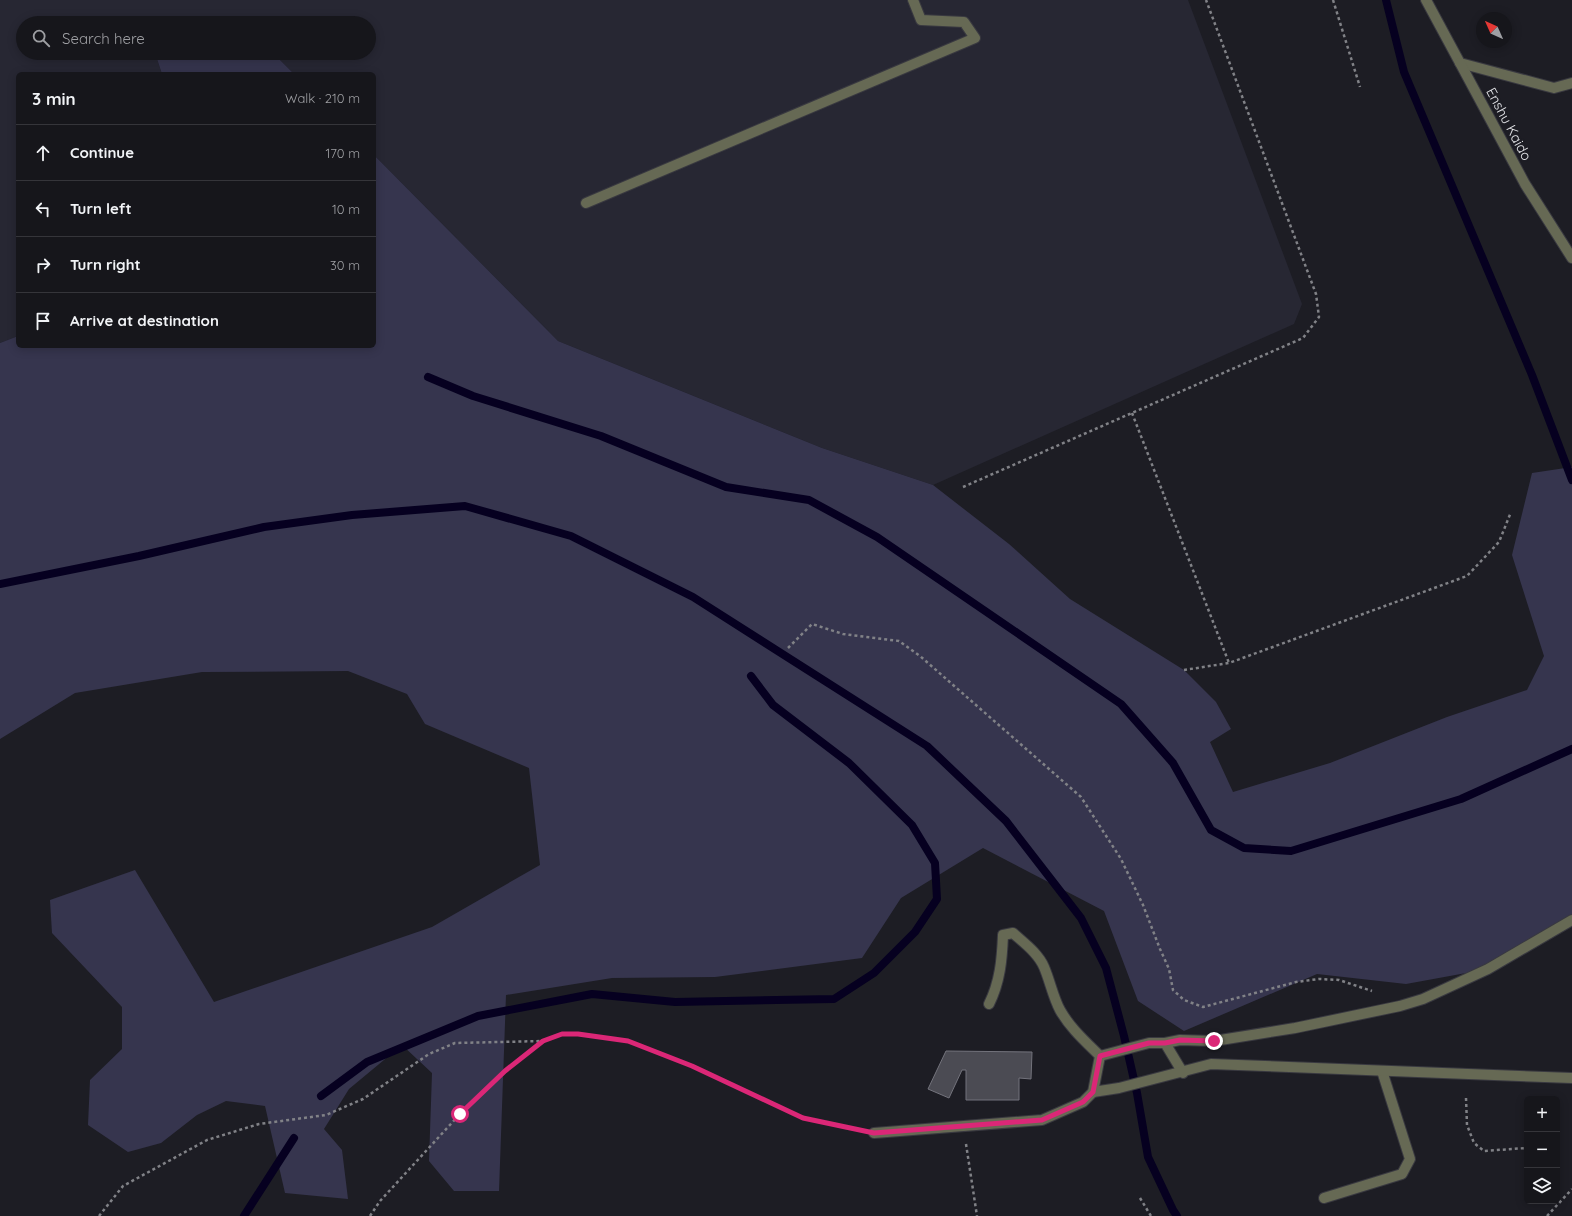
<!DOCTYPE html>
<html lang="en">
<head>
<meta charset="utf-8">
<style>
	body { margin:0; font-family:Quicksand,sans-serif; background:#232328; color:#f1f3f6 }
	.controls { position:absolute; right:12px; bottom:12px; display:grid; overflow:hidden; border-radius:6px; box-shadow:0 2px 10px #0003 }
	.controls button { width:36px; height:36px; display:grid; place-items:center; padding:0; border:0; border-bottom:1px solid #35353a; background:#16161b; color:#f1f3f6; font:20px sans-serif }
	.compass { position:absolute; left:1476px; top:12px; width:36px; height:36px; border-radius:50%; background:#16161b; box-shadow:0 2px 10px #0003; rotate:315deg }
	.stop { position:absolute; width:12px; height:12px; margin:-9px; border:3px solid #db2777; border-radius:50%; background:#fff }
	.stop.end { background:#db2777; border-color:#fff; box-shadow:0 1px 4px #0008 }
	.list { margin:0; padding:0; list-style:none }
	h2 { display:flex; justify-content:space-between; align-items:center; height:52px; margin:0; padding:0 16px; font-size:17px }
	h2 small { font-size:13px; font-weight:400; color:#9e9fa3 }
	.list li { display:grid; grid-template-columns:26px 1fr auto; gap:12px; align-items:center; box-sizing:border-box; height:56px; padding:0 16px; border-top:1px solid #35353a }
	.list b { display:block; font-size:15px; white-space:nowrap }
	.list em { font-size:13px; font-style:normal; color:#9e9fa3 }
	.icon { flex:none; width:22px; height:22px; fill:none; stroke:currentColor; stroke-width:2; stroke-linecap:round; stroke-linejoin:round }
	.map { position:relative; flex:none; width:1572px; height:1216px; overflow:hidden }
	.search { position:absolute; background:#16161b; box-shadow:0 2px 10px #0003; left:16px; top:16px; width:360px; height:44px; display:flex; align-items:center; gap:10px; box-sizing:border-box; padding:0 14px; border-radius:22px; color:#9e9fa3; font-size:15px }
	.panel { position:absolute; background:#16161b; box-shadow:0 2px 10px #0003; left:16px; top:72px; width:360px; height:276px; border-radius:6px }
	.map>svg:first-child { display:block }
</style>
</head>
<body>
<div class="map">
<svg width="1572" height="1216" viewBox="0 0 1572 1216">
	<rect width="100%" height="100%" fill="#1d1d24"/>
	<polygon fill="#272733" points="0,0 1188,0 1302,304 1294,324 933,485 822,448 558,341 374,155 374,74 294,74 273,53 369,53 369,23 23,23 23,53 155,53 162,74 18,74 18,336 0,343"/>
	<g fill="#36354e">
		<polygon points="155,53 273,53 294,74 162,74"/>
		<polygon points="374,155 558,341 822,448 933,485 1009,544 1070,599 1184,670 1216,702 1231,729 1210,742 1233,792 1330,763 1447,717 1527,690 1544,656 1512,555 1532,473 1572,467 1572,920 1488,969 1406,984 1317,974 1184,1031 1138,1001 1104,911 983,848 901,898 862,958 715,977 612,978 506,995 499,1191 454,1191 429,1161 432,1073 402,1045 349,1089 324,1129 342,1150 348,1199 285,1193 265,1106 226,1101 197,1115 161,1143 128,1152 88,1125 90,1080 122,1049 122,1007 52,933 50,900 135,870 214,1002 432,927 540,865 529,768 425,724 407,694 348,671 202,672 75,693 0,739 0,343 18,336 18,346 374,346"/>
	</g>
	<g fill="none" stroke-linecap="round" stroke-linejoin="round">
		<g stroke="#060020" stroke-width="8">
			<polyline points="1386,0 1404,72 1532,375 1572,480"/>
			<polyline points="428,377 473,396 601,436 726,487 809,500 877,537 1121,704 1173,763 1211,830 1244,848 1291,851 1461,799 1572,749"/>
			<polyline points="0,584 139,556 264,527 352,515 465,506 571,536 693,597 927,746 1006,821 1081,918 1106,968 1124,1036 1137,1093 1148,1157 1173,1210 1177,1216"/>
			<polyline points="321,1096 367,1062 478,1016 592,994 675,1002 834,999 874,973 915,932 937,899 935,863 912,825 849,763 773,705 751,676"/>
			<polyline points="244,1216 294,1138"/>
		</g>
	</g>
	<polygon fill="#4b4b53" stroke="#73737c" points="946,1051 1032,1052 1031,1079 1019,1078 1019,1100 966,1100 966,1070 962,1070 949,1098 928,1089"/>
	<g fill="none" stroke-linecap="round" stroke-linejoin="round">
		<defs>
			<g id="service">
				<polyline points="1426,0 1460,63 1554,88 1572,83"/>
				<polyline points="586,203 975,38 964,22 921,20 913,0"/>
				<polyline points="1165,1043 1180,1040 1214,1041 1295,1028 1400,1006 1423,999 1488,969 1572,920"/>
				<polyline points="1100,1056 1149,1043 1165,1043 1183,1073"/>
				<path d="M874,1133L1042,1120L1083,1102L1093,1092L1100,1056C1086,1042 1070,1028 1060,1010C1053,997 1050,981 1044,967C1038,953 1024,943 1013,933L1003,935C1002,960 1000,982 989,1004"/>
				<polyline points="1324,1198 1402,1174 1410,1159 1382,1071"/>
			</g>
			<g id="minor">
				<polyline points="1460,63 1525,184 1572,258"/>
				<polyline points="1093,1092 1119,1088 1211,1064 1572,1078"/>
			</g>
		</defs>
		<use href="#service" stroke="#393940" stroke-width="12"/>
		<use href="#minor" stroke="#393940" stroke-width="12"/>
		<g stroke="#818287" stroke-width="2.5" stroke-dasharray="3 3" stroke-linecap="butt">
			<polyline points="1333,0 1360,87"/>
			<polyline points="1132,413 1229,663"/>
			<polyline points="963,487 1303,338 1319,317 1316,294 1206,0"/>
			<polyline points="788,648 812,624 843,634 899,641 920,656 1081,797 1121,859 1143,905 1160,949 1169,969 1173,990 1184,1000 1203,1007 1296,982 1319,979 1339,980 1372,991"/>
			<polyline points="1184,670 1229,663 1467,576 1499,542 1511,512"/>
			<polyline points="1466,1098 1467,1125 1474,1143 1484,1151 1526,1148"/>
			<polyline points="966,1144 977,1216"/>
			<polyline points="1140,1198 1151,1216"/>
			<polyline points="99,1216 123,1186 207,1140 259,1124 326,1115 363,1099 429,1054 455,1043 543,1041 562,1034 578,1034 628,1041 693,1066 803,1118 855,1129"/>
			<polyline points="370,1216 380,1201 460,1114 505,1071 543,1041"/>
			<polyline points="1547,1216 1572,1189"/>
		</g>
		<use href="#service" stroke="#666954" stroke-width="10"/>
		<use href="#minor" stroke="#666954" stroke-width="10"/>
	</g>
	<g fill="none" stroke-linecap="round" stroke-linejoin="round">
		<polyline stroke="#db2777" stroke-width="5" points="460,1114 505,1071 543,1041 562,1034 578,1034 628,1041 692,1066 803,1118 874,1133 1042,1120 1083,1102 1093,1092 1100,1056 1149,1043 1165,1043 1180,1040 1214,1041"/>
	</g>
	<g text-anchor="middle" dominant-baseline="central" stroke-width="4" stroke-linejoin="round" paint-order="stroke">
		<g font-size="14" fill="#e6e7eb" stroke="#1d1d24">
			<text transform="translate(1509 124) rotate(62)">Enshu Kaido</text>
		</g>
	</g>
</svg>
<div class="controls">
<button>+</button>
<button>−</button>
<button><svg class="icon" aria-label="layers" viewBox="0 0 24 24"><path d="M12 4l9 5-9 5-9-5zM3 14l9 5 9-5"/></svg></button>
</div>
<svg class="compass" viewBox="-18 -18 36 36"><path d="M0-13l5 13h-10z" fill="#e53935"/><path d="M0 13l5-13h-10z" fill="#9e9fa3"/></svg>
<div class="stop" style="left:460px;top:1114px"></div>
<div class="stop end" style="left:1214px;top:1041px"></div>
<div class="search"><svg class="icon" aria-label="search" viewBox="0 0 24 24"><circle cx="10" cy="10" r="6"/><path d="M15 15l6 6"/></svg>Search here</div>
<section class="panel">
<h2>3 min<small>Walk · 210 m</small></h2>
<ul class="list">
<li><svg class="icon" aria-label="ahead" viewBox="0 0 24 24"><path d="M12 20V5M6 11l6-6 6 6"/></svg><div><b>Continue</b></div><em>170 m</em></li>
<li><svg class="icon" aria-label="left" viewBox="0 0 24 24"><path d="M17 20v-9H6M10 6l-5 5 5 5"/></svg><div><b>Turn left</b></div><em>10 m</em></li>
<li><svg class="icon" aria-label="right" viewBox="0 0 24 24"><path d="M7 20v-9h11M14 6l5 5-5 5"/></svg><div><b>Turn right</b></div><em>30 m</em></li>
<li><svg class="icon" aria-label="arrive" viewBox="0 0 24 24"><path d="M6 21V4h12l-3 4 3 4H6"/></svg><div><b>Arrive at destination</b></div></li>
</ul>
</section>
</div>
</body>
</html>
